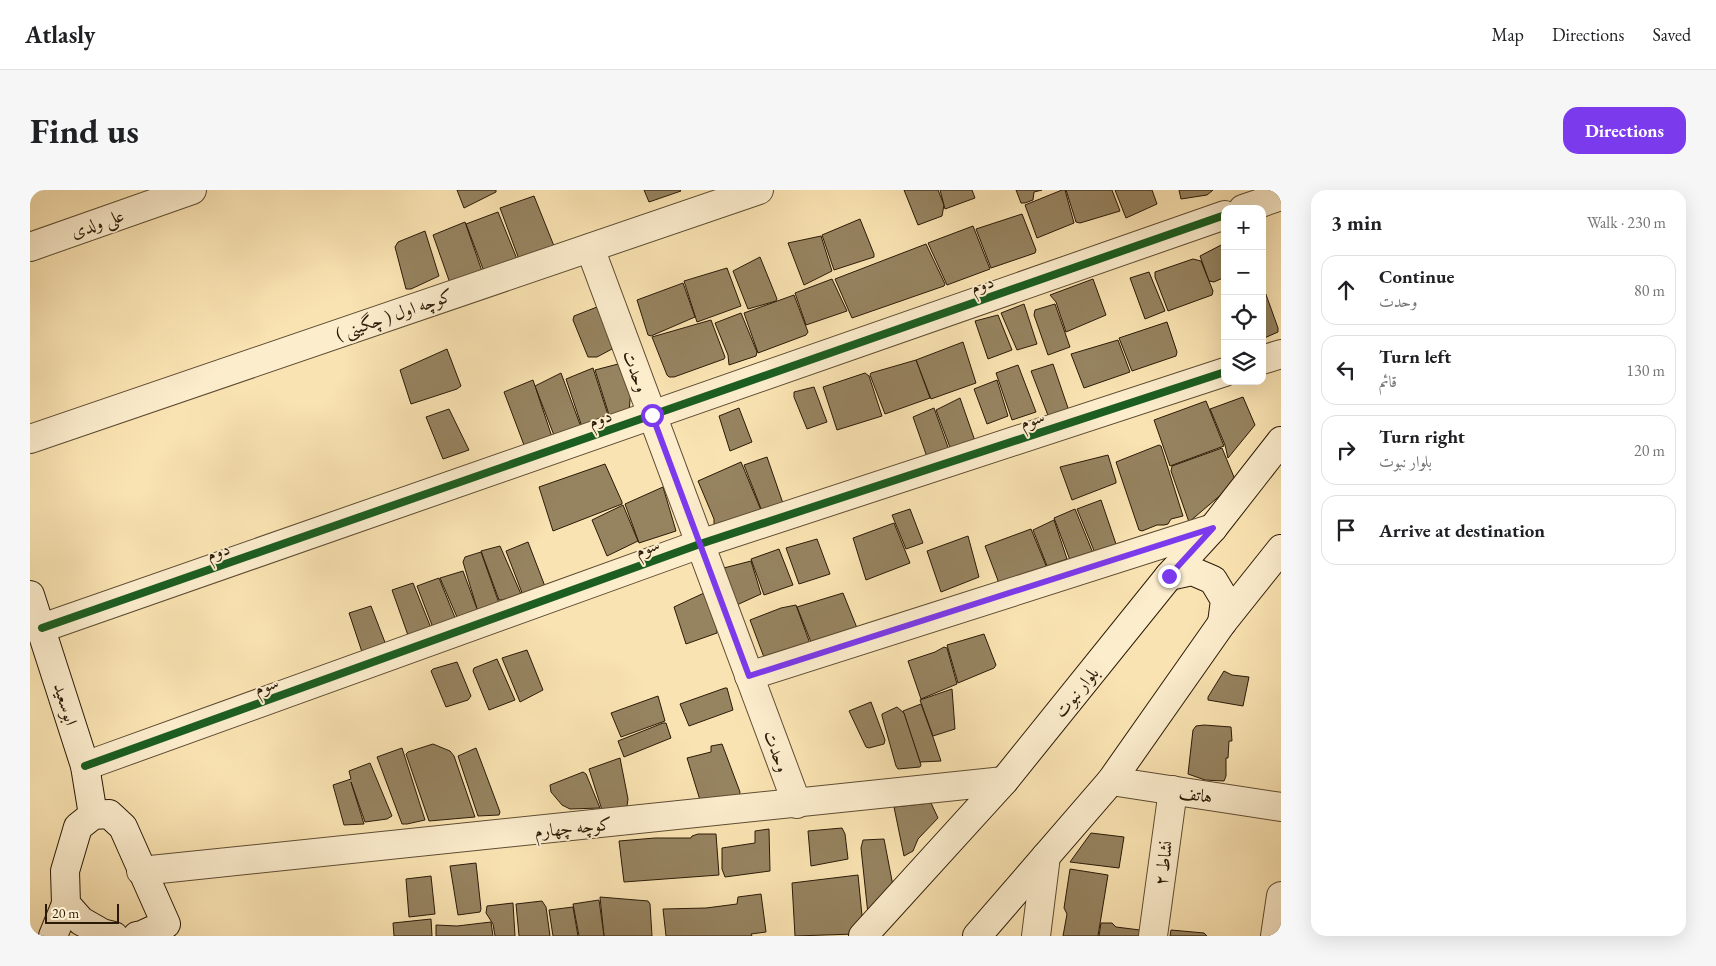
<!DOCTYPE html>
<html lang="en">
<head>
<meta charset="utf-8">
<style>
	body { margin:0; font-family:"EB Garamond",Amiri,serif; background:#f6f6f6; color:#202124 }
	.controls { position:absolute; right:15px; top:15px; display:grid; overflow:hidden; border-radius:10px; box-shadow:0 5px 20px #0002 }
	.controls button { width:45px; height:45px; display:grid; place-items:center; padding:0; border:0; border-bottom:1px solid #e0e0e0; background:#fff; color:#202124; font:25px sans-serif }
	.scale { position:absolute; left:15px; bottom:12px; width:74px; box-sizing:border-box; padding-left:5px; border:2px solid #2a1a07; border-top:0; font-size:14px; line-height:18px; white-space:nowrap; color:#2a1a07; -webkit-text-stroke:4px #fcedcd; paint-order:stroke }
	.stop { position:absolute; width:15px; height:15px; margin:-11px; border:4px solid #7c3aed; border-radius:50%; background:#fff }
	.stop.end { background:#7c3aed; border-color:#fff; box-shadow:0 1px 5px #0008 }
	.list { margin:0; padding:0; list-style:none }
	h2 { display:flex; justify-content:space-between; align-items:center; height:65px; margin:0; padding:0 20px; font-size:21px }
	h2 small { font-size:16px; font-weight:400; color:#757577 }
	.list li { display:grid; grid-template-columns:32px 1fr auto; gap:15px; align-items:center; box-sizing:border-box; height:70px; margin:0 10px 10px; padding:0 10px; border:1px solid #e0e0e0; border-radius:15px }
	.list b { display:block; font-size:19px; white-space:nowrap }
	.list p { margin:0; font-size:16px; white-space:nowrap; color:#757577 }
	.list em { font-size:16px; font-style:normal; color:#757577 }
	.icon { flex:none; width:28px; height:28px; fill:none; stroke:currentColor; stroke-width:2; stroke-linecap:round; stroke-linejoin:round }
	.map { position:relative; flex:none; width:1251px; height:746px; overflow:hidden; border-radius:15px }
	header { display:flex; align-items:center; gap:30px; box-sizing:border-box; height:70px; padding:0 25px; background:#fff; border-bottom:1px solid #e0e0e0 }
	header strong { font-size:24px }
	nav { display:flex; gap:28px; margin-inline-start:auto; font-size:18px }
	.intro { display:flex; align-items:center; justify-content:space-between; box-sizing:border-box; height:120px; padding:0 30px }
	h1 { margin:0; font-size:35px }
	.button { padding:12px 22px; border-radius:15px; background:#7c3aed; color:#fff; font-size:18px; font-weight:700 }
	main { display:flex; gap:30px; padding:0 30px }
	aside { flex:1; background:#fff; border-radius:15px; box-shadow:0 5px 20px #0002 }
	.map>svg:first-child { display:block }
</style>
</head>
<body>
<header>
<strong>Atlasly</strong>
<nav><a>Map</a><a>Directions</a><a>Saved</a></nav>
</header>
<div class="intro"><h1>Find us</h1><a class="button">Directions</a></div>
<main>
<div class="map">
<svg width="1251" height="746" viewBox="0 0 1251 746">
	<rect width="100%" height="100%" fill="#fae3b2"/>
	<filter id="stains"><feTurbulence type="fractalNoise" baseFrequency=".004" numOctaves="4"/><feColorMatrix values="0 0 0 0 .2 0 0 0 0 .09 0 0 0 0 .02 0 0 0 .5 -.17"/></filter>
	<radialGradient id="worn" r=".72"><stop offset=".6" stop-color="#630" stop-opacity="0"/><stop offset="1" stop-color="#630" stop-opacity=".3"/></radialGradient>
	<g fill="#968360" stroke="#2a1a07">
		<polygon points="427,0 466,0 466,2 434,18"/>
		<polygon points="614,0 650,0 651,1 619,12"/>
		<polygon points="874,0 908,0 914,15 912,26 888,35"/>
		<polygon points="910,0 942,0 945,8 915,19"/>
		<polygon points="986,0 1012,0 1004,2 1003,10 995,13 991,13"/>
		<polygon points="1032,0 1035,0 1044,33 1007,48 995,15"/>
		<polygon points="1036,0 1082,0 1090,21 1050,33 1046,32"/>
		<polygon points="1085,0 1122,0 1127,14 1096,28"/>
		<polygon points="1149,0 1183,0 1177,5 1151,9"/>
		<polygon points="504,6 524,56 490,72 470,18"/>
		<polygon points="468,22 489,74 455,84 436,34"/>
		<polygon points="992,24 1006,60 1005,63 961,78 946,39"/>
		<polygon points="830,29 844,64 844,67 804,80 792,45"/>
		<polygon points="435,32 453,84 421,96 403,45"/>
		<polygon points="943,36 960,79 917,95 898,53"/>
		<polygon points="395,41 409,86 381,99 376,99 365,57 368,52"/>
		<polygon points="791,46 802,81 774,95 758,53"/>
		<polygon points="1195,53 1195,87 1184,92 1179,91 1170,66"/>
		<polygon points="896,54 915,94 914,96 822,128 805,89"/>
		<polygon points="730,67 747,109 746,111 718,119 703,81"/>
		<polygon points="1163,69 1171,71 1183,101 1182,105 1138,121 1125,87 1125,82"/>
		<polygon points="697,78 711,116 667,132 654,91"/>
		<polygon points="1119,82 1135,121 1115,129 1100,88"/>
		<polygon points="802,89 817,121 776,135 765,103"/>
		<polygon points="1063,89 1076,125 1036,142 1026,112 1020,105"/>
		<polygon points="653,93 665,127 621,146 618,145 607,110"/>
		<polygon points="1232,99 1234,99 1248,138 1248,142 1232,149"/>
		<polygon points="764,105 778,142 776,145 728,163 714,123"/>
		<polygon points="994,114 1007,154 987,160 971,123"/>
		<polygon points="1025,114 1040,157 1018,165 1004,125 1005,120"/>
		<polygon points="567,117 583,155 582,159 567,167 558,167 543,130 544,126"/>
		<polygon points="711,123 727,162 726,166 699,175 698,165 685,133"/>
		<polygon points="968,125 982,160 958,169 945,131"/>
		<polygon points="681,130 695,167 694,169 644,187 639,187 637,185 622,147"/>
		<polygon points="1137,132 1147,162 1146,166 1102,181 1089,148"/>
		<polygon points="1088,150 1100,182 1054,198 1041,164"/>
		<polygon points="933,152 946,193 901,209 886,170"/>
		<polygon points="417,159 431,196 427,199 381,214 370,180"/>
		<polygon points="886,170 900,208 855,224 840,185 841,183"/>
		<polygon points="592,173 601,199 599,222 580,228 565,180"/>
		<polygon points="1023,174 1039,221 1019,228 1001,181"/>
		<polygon points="988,175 1006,222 982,230 966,183"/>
		<polygon points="563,178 579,228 552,237 536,189"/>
		<polygon points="531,183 551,237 525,248 505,196"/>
		<polygon points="835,183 839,186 852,226 807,240 793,197"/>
		<polygon points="503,190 522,247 494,255 474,202"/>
		<polygon points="967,190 978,226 957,234 944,199"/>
		<polygon points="784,197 797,232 777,239 764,207 764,202"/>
		<polygon points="1213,207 1225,235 1198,268 1195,255 1180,219"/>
		<polygon points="930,208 945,251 921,260 906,220"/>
		<polygon points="1176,211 1194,256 1140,276 1124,230"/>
		<polygon points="709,218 722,252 700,261 689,226"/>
		<polygon points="904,218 919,260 897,267 883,227"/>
		<polygon points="419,219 439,260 413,269 396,227"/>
		<polygon points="1129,255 1131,256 1153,326 1141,329 1138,334 1134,335 1127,335 1112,341 1109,340 1086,272"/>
		<polygon points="1192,258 1206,292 1159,332 1141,281 1142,276"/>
		<polygon points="1078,265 1086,291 1086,293 1042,310 1030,277"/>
		<polygon points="737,267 756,322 735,329 714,275"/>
		<polygon points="711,272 733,325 684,336 684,329 668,291"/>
		<polygon points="575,274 592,312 592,314 523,341 509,297"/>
		<polygon points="633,297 646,341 609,353 595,314"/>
		<polygon points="1071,310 1087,357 1065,363 1047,319"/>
		<polygon points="593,315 608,351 577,366 562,330"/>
		<polygon points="880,319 893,353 876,359 862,325"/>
		<polygon points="1045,319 1063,363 1040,370 1024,328"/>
		<polygon points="1024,330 1037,369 1017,376 1003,340"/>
		<polygon points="864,333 880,373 836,390 823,348"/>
		<polygon points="1001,339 1017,378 970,396 955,356"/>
		<polygon points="938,346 949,387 911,402 897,361"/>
		<polygon points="787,349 800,384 769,394 756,358"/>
		<polygon points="498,352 516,399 494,408 476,361"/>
		<polygon points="470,356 491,404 472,410 469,410 451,361"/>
		<polygon points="749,359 763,395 734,405 721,369"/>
		<polygon points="451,362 470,416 448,422 433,372 435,367"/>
		<polygon points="721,371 731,404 700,418 686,380"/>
		<polygon points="433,381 450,427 430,434 410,388"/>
		<polygon points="409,388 428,435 405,443 387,396"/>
		<polygon points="383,393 403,443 380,451 362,400"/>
		<polygon points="674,403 687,439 687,443 656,454 644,417"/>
		<polygon points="813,403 829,443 785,462 767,417"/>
		<polygon points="766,415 783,462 735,470 720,430 751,418"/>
		<polygon points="341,416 356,455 332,462 319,423"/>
		<polygon points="954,444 966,475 964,478 928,493 917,455"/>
		<polygon points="914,457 917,458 927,494 891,509 878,471 905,462"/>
		<polygon points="497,460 513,500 490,512 472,468"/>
		<polygon points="467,469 485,510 459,520 443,481 444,478"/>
		<polygon points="427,472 441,506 438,510 416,517 401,481 403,479"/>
		<polygon points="1194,481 1202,485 1219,487 1213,516 1178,510 1178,507"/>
		<polygon points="695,498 697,498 703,520 659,536 650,514"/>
		<polygon points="922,499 925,539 903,546 890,510"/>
		<polygon points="628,506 635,531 591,547 581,523"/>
		<polygon points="841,512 855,550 854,554 839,558 836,557 819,521"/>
		<polygon points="891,514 904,550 911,571 890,572 873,521"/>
		<polygon points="867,517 874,523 891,575 890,577 868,579 866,576 852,526 852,524"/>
		<polygon points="633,533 636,533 641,548 594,567 588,551"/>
		<polygon points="1174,535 1201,537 1202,551 1199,551 1198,568 1196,568 1196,586 1194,591 1175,590 1158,584 1163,540 1166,536"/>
		<polygon points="403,554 420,561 424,566 445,627 399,631 376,564 378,562"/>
		<polygon points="692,554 710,602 709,608 670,610 657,568 681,562 681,556"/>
		<polygon points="372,558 395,630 377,634 372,634 347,567"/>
		<polygon points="446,558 470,622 469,625 448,626 428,566"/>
		<polygon points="590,568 598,609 597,616 595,618 572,620 559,579"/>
		<polygon points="340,573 362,626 357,629 335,632 321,592 334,634 314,635 303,595 321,589 319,581"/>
		<polygon points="553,582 556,584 570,618 540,619 532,615 521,602 520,595"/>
		<polygon points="901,613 908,628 888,649 883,661 874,666 864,617"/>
		<polygon points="812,638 815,644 818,669 781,676 778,641"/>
		<polygon points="739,639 740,681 695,687 692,679 692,658 725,653 725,641"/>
		<polygon points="1061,643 1094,647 1089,678 1040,672"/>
		<polygon points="668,644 686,644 689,685 594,692 589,651 625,648 661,648 662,646"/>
		<polygon points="854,649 864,701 839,734 831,658 833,650"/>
		<polygon points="446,673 451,719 450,722 428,725 420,676"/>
		<polygon points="1040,679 1078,685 1068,746 1033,746 1037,724 1034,718"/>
		<polygon points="828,685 833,736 825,744 765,746 762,693"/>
		<polygon points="401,686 405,724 379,727 376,689"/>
		<polygon points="731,704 736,742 721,744 722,746 636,746 633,719 676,718 707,714 708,707"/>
		<polygon points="570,707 618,711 620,714 622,746 574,746"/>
		<polygon points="569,710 574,746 549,746 543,714"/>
		<polygon points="512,711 516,717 520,746 489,746 486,714"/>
		<polygon points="483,713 485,746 465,746 463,734 456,723 457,716"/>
		<polygon points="543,717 548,746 523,746 519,720"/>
		<polygon points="401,729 402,746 364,746 363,733"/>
		<polygon points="461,732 463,746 406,746 406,735 427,736"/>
		<polygon points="1071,733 1082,733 1086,737 1110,740 1110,746 1069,746"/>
		<polygon points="1141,740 1174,743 1177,746 1140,746"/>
	</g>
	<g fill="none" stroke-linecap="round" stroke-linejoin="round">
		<defs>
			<g id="minor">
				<polyline points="1213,19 1251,6"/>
				<polyline points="0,57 162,0"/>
				<polyline points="560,58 767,614"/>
				<polyline points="1232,170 1251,164"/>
				<polyline points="0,249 729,0"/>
				<polyline points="12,438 1195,25"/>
				<polyline points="719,486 1183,338"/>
				<polyline points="55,576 670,354 1195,182"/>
				<polyline points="1081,591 1251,617"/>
				<polyline points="111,681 974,591"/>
				<polyline points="1006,746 1016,666"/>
				<polyline points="1123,746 1143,600"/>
				<polyline points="1245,746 1251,706"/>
			</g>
			<g id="secondary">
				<polyline points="1139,386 1162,381 1183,390 1195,410 1192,433"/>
				<polyline points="0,405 55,576 63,625"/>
				<polyline points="23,746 36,714"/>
				<polyline points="84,746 72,743 51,731 36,714 35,681 48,637 63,625 79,624 93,637 136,734 112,745 107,746"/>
				<polyline points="833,746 974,591 1139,386 1183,338 1251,251"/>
				<polyline points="947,746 1081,591 1192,433 1251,359"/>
			</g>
		</defs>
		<use href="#minor" stroke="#5e4c32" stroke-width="30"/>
		<use href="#secondary" stroke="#2a1a07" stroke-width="30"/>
		<use href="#minor" stroke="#fcedcd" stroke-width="28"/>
		<use href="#secondary" stroke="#fcedcd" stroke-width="28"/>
		<defs>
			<g id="cycleway">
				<polyline points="12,438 1195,25"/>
				<polyline points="55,576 670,354 1195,182"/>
			</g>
		</defs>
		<use href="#cycleway" stroke="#fcedcd" stroke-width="11"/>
		<use href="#cycleway" stroke="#1b5e20" stroke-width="8"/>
	</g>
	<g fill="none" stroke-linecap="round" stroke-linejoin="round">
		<polyline stroke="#7c3aed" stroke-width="6" points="622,225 719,486 1183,338 1139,386"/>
	</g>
	<g text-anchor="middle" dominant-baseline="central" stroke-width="4" stroke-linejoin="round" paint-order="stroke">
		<g font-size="18" fill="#2a1a07" stroke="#fcedcd">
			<text transform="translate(67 33) rotate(-19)">علی ولدی</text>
			<text transform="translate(952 94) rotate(-19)">دوم</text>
			<text transform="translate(364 124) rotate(-19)">کوچه اول ( چگینی )</text>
			<text transform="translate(606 181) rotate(70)">وحدت</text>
			<text transform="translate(570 228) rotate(-19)">دوم</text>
			<text transform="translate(1002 229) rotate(-18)">سوم</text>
			<text transform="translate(617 357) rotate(-20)">سوم</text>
			<text transform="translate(188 361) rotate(-19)">دوم</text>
			<text transform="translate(236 495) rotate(-20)">سوم</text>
			<text transform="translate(1046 502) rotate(-51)">بلوار نبوت</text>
			<text transform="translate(36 514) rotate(73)">ابوسعید</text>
			<text transform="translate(747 561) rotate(70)">وحدت</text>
			<text transform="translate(1166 604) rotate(9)">هاتف</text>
			<text transform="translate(543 637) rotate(-6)">کوچه چهارم</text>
			<text transform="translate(1133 673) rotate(-82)">نشاط ۲</text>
		</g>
	</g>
	<rect width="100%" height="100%" filter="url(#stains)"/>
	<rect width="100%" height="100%" fill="url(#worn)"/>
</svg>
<div class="controls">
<button>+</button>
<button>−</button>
<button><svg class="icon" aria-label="locate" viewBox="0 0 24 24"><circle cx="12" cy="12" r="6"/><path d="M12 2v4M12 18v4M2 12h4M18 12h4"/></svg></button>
<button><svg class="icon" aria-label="layers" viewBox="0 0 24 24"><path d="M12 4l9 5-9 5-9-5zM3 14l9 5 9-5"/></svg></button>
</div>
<div class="scale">20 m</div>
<div class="stop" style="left:622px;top:225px"></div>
<div class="stop end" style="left:1139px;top:386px"></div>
</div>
<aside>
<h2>3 min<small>Walk · 230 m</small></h2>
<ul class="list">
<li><svg class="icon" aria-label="ahead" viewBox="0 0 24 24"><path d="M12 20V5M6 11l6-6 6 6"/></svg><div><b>Continue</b><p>وحدت</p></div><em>80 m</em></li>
<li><svg class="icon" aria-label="left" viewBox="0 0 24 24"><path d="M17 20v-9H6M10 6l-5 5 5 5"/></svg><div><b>Turn left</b><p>قائم</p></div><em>130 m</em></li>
<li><svg class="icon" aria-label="right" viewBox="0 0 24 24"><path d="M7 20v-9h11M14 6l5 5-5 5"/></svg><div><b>Turn right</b><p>بلوار نبوت</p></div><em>20 m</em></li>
<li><svg class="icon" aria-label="arrive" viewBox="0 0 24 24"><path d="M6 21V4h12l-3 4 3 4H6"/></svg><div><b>Arrive at destination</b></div></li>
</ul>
</aside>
</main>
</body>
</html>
